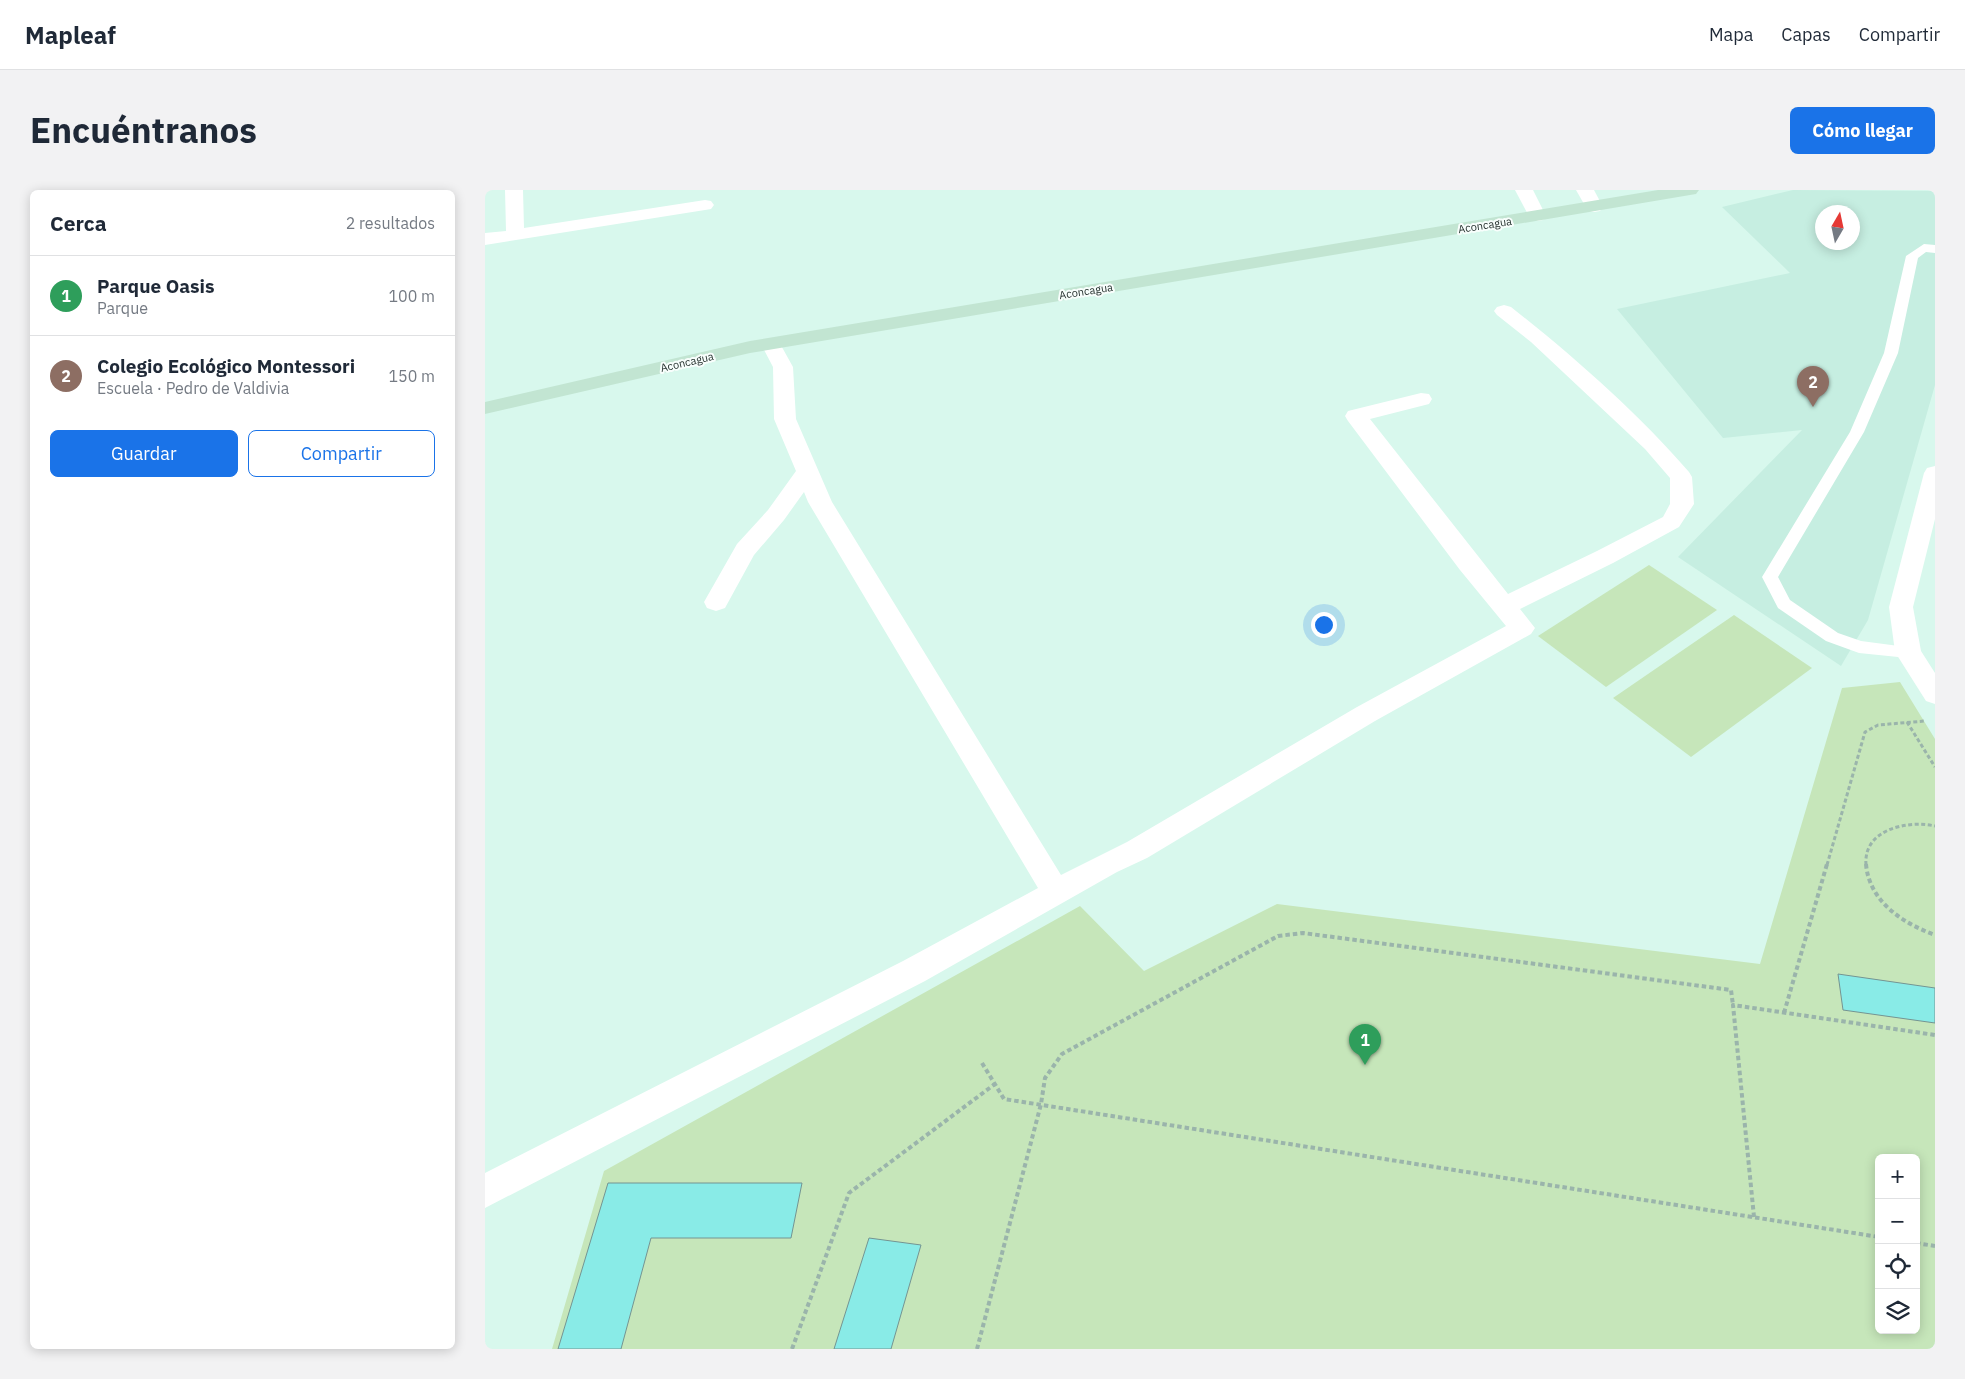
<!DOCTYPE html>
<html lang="es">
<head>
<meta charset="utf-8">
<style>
	body { margin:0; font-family:"IBM Plex Sans",sans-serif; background:#f2f2f3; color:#1f2937 }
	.controls { position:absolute; right:15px; bottom:15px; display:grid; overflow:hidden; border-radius:8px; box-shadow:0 2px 12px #0003 }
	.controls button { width:45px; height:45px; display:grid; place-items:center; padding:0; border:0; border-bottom:1px solid #e0e1e3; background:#fff; color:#1f2937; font:25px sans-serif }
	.compass { position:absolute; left:1330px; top:15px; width:45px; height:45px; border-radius:50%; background:#fff; box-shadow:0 2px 12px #0003; rotate:9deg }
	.you { position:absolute; left:838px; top:434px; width:18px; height:18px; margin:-12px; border:4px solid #fff; border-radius:50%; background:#1a73e8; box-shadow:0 0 0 8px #1a73e833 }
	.badge { display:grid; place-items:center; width:32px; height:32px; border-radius:50%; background:#1a73e8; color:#fff; font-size:16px; font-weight:700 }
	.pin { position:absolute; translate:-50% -41px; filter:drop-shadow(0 1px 2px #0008) }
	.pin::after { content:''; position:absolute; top:26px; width:18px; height:15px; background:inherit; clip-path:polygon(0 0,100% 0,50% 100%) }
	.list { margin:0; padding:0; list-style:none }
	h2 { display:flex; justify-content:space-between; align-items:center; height:65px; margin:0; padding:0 20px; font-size:21px }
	h2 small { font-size:16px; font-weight:400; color:#747a83 }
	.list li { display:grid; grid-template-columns:32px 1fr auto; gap:15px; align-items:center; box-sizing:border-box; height:80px; padding:0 20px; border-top:1px solid #e0e1e3 }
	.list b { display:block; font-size:19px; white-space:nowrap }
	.list p { margin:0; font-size:16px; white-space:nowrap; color:#747a83 }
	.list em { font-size:16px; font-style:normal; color:#747a83 }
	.actions { display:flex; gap:10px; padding:15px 20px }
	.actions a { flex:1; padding:11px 0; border:1px solid #1a73e8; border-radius:8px; text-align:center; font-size:18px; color:#1a73e8 }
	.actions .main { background:#1a73e8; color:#fff }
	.icon { flex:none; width:28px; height:28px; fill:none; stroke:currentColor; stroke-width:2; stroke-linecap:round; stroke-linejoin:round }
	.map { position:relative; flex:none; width:1450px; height:1159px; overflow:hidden; border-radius:8px }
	header { display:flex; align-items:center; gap:30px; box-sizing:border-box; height:70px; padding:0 25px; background:#fff; border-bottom:1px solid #e0e1e3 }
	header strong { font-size:24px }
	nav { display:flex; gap:28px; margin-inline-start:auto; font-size:18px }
	.intro { display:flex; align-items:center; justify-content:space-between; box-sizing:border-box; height:120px; padding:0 30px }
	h1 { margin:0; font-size:35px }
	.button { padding:12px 22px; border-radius:8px; background:#1a73e8; color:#fff; font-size:18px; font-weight:700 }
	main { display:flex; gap:30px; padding:0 30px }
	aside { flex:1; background:#fff; border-radius:8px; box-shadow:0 2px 12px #0003 }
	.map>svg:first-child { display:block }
</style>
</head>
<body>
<header>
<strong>Mapleaf</strong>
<nav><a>Mapa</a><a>Capas</a><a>Compartir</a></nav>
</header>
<div class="intro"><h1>Encuéntranos</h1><a class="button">Cómo llegar</a></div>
<main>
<aside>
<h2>Cerca<small>2 resultados</small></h2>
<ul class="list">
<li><span class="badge" style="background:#2e9e5b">1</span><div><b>Parque Oasis</b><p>Parque</p></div><em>100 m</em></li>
<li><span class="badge" style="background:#8d6e63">2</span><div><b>Colegio Ecológico Montessori</b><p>Escuela · Pedro de Valdivia</p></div><em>150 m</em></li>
</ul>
<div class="actions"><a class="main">Guardar</a><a>Compartir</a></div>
</aside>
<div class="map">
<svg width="1450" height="1159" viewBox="0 0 1450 1159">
	<rect width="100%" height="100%" fill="#d8f8ed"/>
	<path fill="#c6eee1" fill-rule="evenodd" d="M1308,0L1450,1V195L1383,430L1356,476L1193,367L1317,240L1238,248L1132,119L1305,83L1237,17ZM1338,22H1368V52H1338Z"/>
	<g fill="#c6e6ba" fill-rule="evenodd">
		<polygon points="1164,375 1232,420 1121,497 1053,446"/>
		<polygon points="1249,425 1327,478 1206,567 1128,508"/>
		<path d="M1415,492L1450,549V1159H67L119,981L595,716L659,781L792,714L1275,774L1357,498ZM1394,968H1431V1140H1394Z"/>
	</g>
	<g fill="#89ebe7" stroke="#749492">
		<polygon points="1353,784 1450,798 1450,833 1358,820"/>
		<polygon points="123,993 317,993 306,1048 166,1048 136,1159 73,1159"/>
		<polygon points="384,1048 436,1055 406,1159 349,1159"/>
	</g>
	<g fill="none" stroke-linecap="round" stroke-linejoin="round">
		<g stroke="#9ab4ab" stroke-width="3" stroke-dasharray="4 2.5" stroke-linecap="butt">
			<polyline points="1422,532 1450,577"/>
			<polyline points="1342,675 1380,542 1393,535 1440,531"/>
			<path d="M1381,675C1378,639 1423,630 1450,636"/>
		</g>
		<g stroke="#9ab4ab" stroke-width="4" stroke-dasharray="4.5 3" stroke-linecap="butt">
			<path d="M1381,674C1384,711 1417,733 1450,745"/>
			<polyline points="1299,823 1342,674"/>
			<polyline points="497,873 519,909 1394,1047"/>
			<polyline points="1269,1027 1248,815 1450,845"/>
			<polyline points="1431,1053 1450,1056"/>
			<polyline points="307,1159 364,1003 510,894"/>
			<polyline points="492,1159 556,914 560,888 577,864 793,746 818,743 1246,800 1248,815"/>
		</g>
		<polygon fill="#fff" fill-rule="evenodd" points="1439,54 1450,55 1450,63 1441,62 1433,68 1413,163 1379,242 1293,387 1305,410 1353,443 1376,451 1429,458 1431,462 1429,466 1423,468 1374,463 1341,451 1293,418 1277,387 1365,242 1399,163 1421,66"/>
		<g fill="#fff" fill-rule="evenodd">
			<polygon points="20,0 38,0 39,38 220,10 226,11 229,15 226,19 220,20 0,55 0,43 21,41"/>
			<polygon points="1030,0 1048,0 1061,26 1058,30 1052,31 1046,30"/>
			<polygon points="1091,0 1109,0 1118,17 1115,21 1109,22 1103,21"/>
			<path d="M1019,115L1026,117C1087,165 1153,223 1204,282L1207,287L1209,314L1194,337L1128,373L1035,419L1050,438L1046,444L890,531L662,668L632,682L440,791L0,1018V983L418,771L553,698L323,312L319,302L299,330L269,365L240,418L231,421L222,418L219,412L252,354L283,320L311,281L289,229L288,177L276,154L279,150L286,148L293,150L308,177L311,229L347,312L576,685L642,652L872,517L1021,436L975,380L863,231L860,226L863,221L936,203L944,204L947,209L944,214L885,229L1023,404L1112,361L1178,327L1185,314V288L1160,259L1046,152L1012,125L1009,121L1012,117Z"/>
			<polygon points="1450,276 1450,329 1428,417 1436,461 1450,483 1450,514 1441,511 1410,462 1404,417 1439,283 1442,278"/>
		</g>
		<polygon fill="#c2e5d2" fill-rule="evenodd" points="1173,0 1214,0 1211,4 1205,5 265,163 0,224 0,212 265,151"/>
	</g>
	<g text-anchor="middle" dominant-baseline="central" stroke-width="4" stroke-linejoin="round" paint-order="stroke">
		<g font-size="11" fill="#1f2b28" stroke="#f8fefc">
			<text transform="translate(1000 35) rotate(-9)">Aconcagua</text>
			<text transform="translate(601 101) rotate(-9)">Aconcagua</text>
			<text transform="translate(202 172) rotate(-13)">Aconcagua</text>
		</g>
	</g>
</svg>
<div class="controls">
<button>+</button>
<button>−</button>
<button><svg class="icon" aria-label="locate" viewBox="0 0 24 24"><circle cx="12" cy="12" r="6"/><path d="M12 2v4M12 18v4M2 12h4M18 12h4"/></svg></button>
<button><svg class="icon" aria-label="layers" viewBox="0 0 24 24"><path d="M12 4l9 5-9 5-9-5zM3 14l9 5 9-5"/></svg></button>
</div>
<svg class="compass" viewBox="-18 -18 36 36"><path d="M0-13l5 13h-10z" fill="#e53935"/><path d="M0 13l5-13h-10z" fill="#747a83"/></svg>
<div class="you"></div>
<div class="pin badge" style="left:880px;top:875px;background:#2e9e5b">1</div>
<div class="pin badge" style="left:1328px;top:217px;background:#8d6e63">2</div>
</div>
</main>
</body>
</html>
